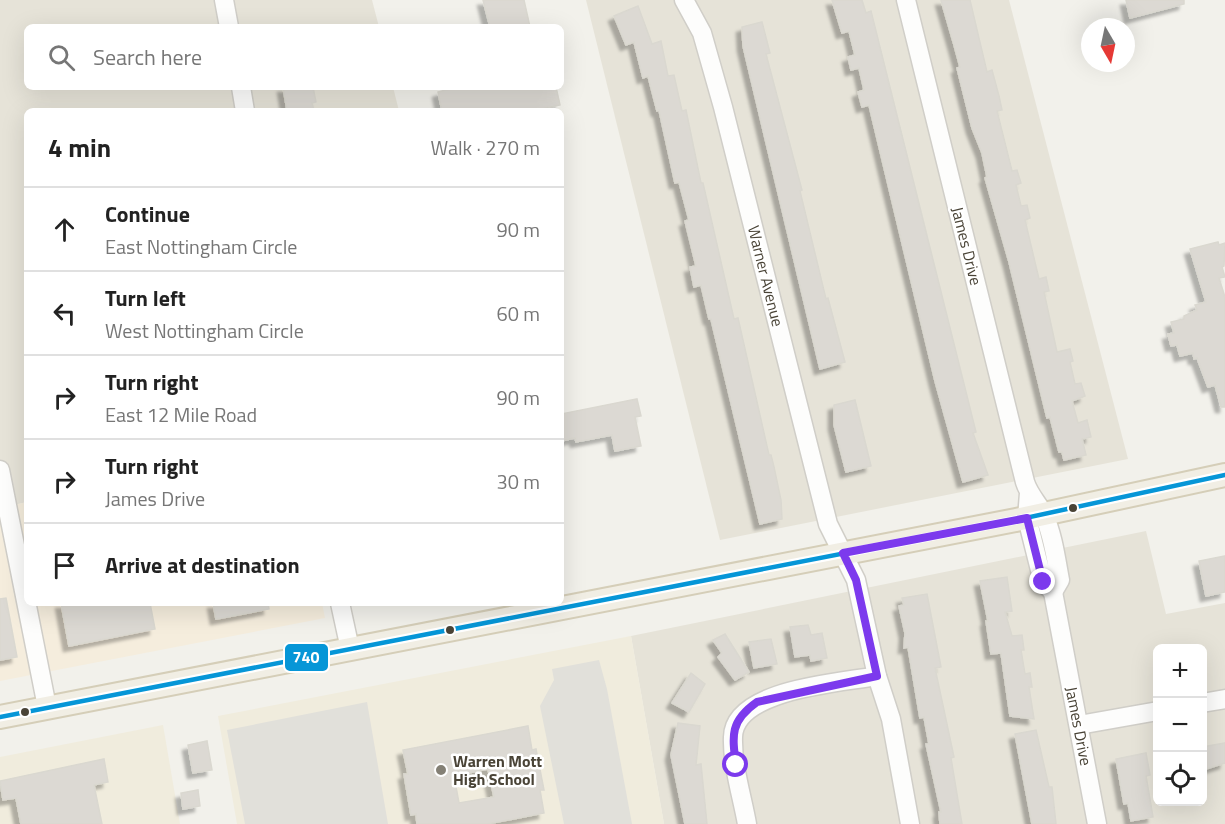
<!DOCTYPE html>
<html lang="en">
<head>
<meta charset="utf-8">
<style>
	body { margin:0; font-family:"Titillium Web",sans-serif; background:#f2f2f2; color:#222 }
	.controls { position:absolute; right:18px; bottom:18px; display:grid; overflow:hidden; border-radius:9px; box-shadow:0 6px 24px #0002 }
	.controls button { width:54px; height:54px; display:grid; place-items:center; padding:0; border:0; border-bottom:2px solid #e0e0e0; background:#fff; color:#222; font:30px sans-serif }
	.compass { position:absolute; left:1081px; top:18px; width:54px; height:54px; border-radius:50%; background:#fff; box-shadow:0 6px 24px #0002; rotate:171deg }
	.stop { position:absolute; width:18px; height:18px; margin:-14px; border:4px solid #7c3aed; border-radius:50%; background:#fff }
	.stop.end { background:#7c3aed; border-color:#fff; box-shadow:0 2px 6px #0008 }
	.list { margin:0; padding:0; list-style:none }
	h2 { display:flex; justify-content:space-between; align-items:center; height:78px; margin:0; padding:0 24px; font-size:26px }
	h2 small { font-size:20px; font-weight:400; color:#767676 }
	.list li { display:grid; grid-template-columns:39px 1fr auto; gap:18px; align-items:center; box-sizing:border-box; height:84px; padding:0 24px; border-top:2px solid #e0e0e0 }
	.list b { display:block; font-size:22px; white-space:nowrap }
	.list p { margin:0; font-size:20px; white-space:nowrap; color:#767676 }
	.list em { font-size:20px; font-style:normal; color:#767676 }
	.icon { flex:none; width:33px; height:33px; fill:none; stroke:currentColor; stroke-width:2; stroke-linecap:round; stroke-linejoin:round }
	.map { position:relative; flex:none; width:1225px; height:824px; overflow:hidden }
	.search { position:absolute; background:#fff; box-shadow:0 6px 24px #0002; left:24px; top:24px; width:540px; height:66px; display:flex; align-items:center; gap:15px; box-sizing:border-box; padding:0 21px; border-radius:9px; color:#767676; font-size:22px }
	.panel { position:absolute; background:#fff; box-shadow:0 6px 24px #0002; left:24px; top:108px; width:540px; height:498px; border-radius:9px }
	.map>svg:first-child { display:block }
</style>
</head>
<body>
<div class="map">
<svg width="1225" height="824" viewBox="0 0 1225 824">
	<defs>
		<filter id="shadow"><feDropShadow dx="-5.5" dy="5.5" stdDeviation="1.5" flood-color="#0004"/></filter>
	</defs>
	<rect width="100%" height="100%" fill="#f2f1eb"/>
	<g fill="#e6e3d8" fill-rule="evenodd">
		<polygon points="0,0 372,0 379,27 27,27 27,87 393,87 399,111 27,111 27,502 0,508"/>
		<polygon points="586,0 1009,0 1128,459 720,540"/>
		<path d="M1146,531L1166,614L1225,603V824H664L631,636ZM1158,648H1202V802H1158Z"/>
	</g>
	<polygon fill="#f5eddd" points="27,502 27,603 322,603 325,618 0,681 0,508"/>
	<g fill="#f0ecdd">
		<polygon points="631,636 664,824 237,824 218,716"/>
		<polygon points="163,725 180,824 0,824 0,757"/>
	</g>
	<g fill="#e1e0da">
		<polygon points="599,660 607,689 632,824 564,824 540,706 554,680 552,669"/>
		<polygon points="367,702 388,824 245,824 227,730"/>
	</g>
	<g fill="#dcd9d3" stroke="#dad8d0" stroke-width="1.5" fill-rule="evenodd" filter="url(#shadow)">
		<polygon points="483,0 524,0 530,27 490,27"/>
		<polygon points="832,0 862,0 866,13 871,11 976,432 973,433 988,475 963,482 935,381 869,105 862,107 858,92 864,90 859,68 851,70 848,57 855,55 849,31 842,33"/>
		<polygon points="941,0 970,0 987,72 992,70 999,96 1002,110 997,111 1012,171 1017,170 1021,183 1016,185 1021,206 1027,205 1030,218 1025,220 1039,279 1046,277 1049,291 1044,292 1057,352 1070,349 1073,361 1070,362 1075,384 1081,383 1085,396 1072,401 1078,423 1087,420 1091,437 1082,439 1086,455 1064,460 1062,452 1059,452 1050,417 1047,418 1009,262 985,178 987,177 982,153 972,128 957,68 960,67 954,45"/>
		<polygon points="1126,0 1184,0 1184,4 1130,18"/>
		<polygon points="638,6 652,44 661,41 668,76 674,75 682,111 686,110 701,183 703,183 734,319 738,318 769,455 771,455 774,467 781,500 782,519 760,524 711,319 709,319 701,285 694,287 690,267 696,266 685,221 689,220 679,182 675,183 659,110 657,111 648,76 643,78 634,42 626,45 614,16"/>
		<polygon points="762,22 770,53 766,54 802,190 800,191 826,299 828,298 845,362 820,369 743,46 742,27"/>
		<polygon points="283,87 313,87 316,102 312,103 314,111 287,111"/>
		<polygon points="457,87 556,87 560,105 533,111 442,111 438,92"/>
		<polygon points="1218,242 1219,245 1225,243 1224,266 1222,267 1225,277 1219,278 1225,297 1225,407 1221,407 1215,385 1208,387 1197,358 1194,359 1193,353 1180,356 1177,345 1171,346 1168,334 1174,333 1171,322 1184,319 1184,316 1197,310 1195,305 1206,302 1190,249"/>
		<polygon points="637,399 641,416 635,417 641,446 615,451 612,435 576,442 575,438 561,441 561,414"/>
		<polygon points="855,400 871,466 846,472 834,425 834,405"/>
		<polygon points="1225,556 1225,592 1206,596 1199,561"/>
		<polygon points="1007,577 1012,611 1005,612 1012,636 1022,635 1024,650 1021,650 1025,674 1030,673 1032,687 1029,687 1034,719 1010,716 1001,653 991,654 986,621 988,621 980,581"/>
		<polygon points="927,594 941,667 935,668 954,757 951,758 962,824 940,824 939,812 941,812 926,744 929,744 924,717 920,718 908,647 904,648 905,633 899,606 904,605 902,598"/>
		<polygon points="6,598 17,657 0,660 0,599"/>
		<polygon points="61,603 150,603 155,629 69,646"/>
		<polygon points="213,603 268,603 269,609 216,619"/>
		<polygon points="808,625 811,635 822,633 827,658 811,661 810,655 795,657 790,627"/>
		<polygon points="725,634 749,672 735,680 718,657 722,653 713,640"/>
		<polygon points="771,639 777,664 754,668 749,642"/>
		<polygon points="691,673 705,684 689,712 672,703"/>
		<polygon points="678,723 700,726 696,765 701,764 707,824 685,824 671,755"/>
		<path d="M528,726L532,750L536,749L544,790H540L544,813L487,824H417L416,814L411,815L404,774H408L403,750ZM488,769L494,797L459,803L454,776Z"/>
		<polygon points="1036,730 1049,787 1052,787 1056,824 1032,824 1015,734"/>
		<polygon points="207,741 212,770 193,773 188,745"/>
		<polygon points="1225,743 1225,763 1203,770 1203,747"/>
		<polygon points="1146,753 1150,775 1146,776 1153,817 1131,821 1128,803 1124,804 1116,759"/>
		<polygon points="104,759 108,782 94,785 102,824 21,824 16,798 3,800 0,781"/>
		<polygon points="198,790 200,806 183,809 181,793"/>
	</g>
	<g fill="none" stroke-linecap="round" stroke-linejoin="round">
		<defs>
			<g id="minor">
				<polyline points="224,0 229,27"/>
				<polyline points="684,0 702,33 723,107 828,524 856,580 877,676 891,719 910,824"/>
				<path d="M906,0L1025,482C1029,495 1038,503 1044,515C1053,535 1056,559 1060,580L1053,592L1043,582L1027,518L1029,493"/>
				<polyline points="241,87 245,111"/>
				<polyline points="0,470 47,707"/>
				<polyline points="1053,592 1097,824"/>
				<polyline points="340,603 350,649"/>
				<polyline points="1202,703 1225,699"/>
				<polyline points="1079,725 1158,711"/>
				<path d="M747,824C742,796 732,765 733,737C734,689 840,683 877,676"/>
			</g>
			<polyline id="major" points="0,717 1016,520 1225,475"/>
		</defs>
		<use href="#minor" stroke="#d0cec8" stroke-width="21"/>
		<use href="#major" stroke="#d5ceb8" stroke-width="26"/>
		<use href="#minor" stroke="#fdfdfc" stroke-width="18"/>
		<use href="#major" stroke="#f1eee4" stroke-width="22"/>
		<defs>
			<polyline id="bus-1" points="0,717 1016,520 1225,475"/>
		</defs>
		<use href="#bus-1" stroke="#fff" stroke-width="9"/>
		<use href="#bus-1" stroke="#0696d7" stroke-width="4.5"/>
	</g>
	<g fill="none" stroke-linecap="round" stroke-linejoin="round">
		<path stroke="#7c3aed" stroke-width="8" d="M736,765C732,735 730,721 757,702L877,676L856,580L843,553L1027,518L1043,582"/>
	</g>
	<g fill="#494336" stroke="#fff" stroke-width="2">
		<circle cx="1073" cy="508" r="5"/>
		<circle cx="450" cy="630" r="5"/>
		<circle cx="25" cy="712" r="5"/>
	</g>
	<circle fill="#848075" stroke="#fff" stroke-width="2" cx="441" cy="770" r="6"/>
	<g text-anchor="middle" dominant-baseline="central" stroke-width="5" stroke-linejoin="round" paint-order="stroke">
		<g font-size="16" fill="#494336" stroke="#fff">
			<text transform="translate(967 246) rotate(76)">James Drive</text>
			<text transform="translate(766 276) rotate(76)">Warner Avenue</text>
			<text transform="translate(1079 726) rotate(79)">James Drive</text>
		</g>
		<g font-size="16" font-weight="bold" fill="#494336" stroke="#fff" text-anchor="start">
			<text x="453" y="761">Warren Mott<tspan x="453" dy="18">High School</tspan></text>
		</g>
	</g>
	<rect stroke="#fff" stroke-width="2" x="284" y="643" width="45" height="29" rx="6" fill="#0696d7"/>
	<g font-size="16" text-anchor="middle" font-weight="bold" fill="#fff">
		<text x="306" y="663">740</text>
	</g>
</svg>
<div class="controls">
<button>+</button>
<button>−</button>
<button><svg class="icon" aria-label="locate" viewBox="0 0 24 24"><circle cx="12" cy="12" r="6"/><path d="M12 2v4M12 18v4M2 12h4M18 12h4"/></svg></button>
</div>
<svg class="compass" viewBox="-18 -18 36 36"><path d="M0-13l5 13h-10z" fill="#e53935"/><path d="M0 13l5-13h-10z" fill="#767676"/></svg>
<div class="stop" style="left:736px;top:765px"></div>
<div class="stop end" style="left:1043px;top:582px"></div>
<div class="search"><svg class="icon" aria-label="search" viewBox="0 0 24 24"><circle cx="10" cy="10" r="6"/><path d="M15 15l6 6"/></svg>Search here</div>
<section class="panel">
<h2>4 min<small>Walk · 270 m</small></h2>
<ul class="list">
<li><svg class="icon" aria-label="ahead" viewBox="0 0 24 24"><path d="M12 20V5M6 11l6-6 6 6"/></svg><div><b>Continue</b><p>East Nottingham Circle</p></div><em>90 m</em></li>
<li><svg class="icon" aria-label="left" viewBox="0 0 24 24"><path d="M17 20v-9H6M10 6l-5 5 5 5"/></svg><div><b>Turn left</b><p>West Nottingham Circle</p></div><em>60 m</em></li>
<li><svg class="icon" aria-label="right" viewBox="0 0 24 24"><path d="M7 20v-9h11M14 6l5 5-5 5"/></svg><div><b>Turn right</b><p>East 12 Mile Road</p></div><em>90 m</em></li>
<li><svg class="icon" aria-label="right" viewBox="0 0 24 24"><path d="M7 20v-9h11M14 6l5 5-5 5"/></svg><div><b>Turn right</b><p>James Drive</p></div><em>30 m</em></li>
<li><svg class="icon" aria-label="arrive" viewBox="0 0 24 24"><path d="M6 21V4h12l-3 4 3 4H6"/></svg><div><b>Arrive at destination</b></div></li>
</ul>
</section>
</div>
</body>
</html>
